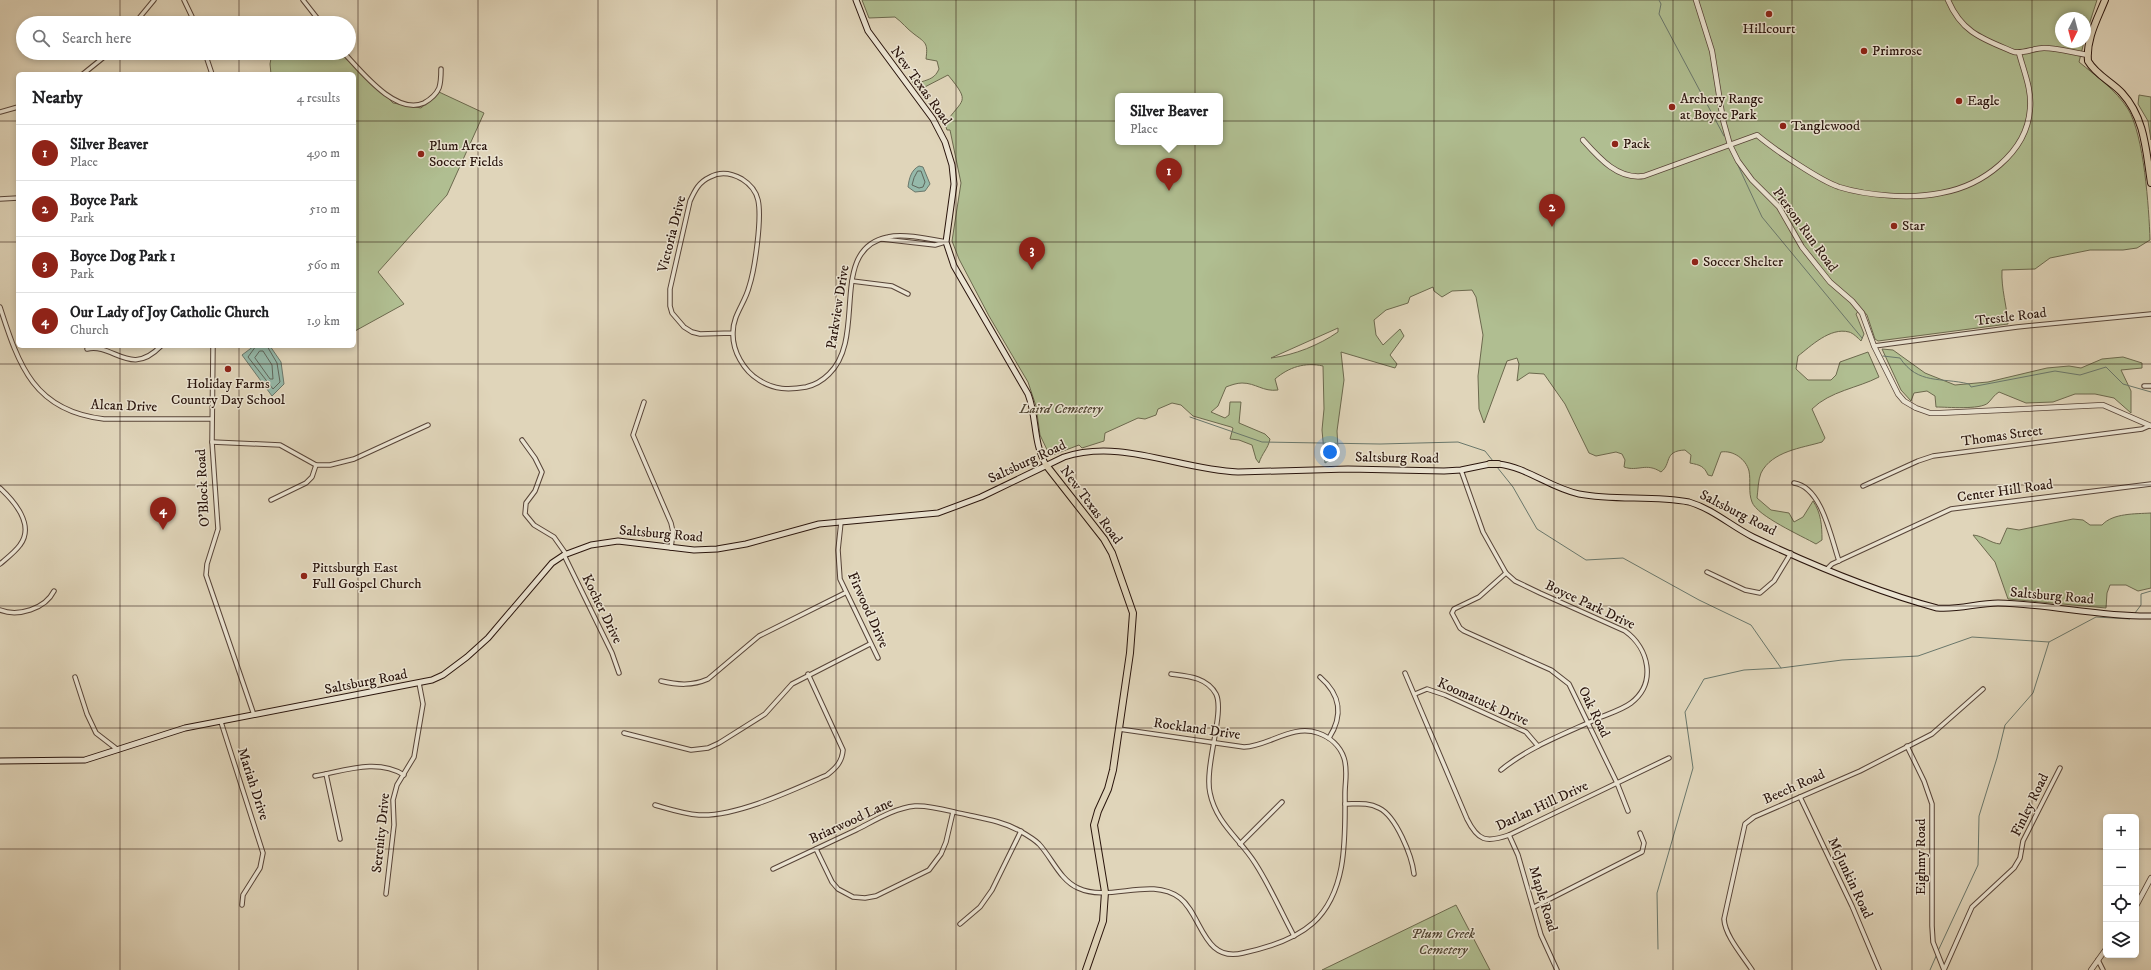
<!DOCTYPE html>
<html lang="en">
<head>
<meta charset="utf-8">
<style>
	body { margin:0; font-family:"IM FELL DW Pica",serif; background:#f2f2f2; color:#202124 }
	.controls { position:absolute; right:12px; bottom:12px; display:grid; overflow:hidden; border-radius:6px; box-shadow:0 2px 6px #0003 }
	.controls button { width:36px; height:36px; display:grid; place-items:center; padding:0; border:0; border-bottom:1px solid #e0e0e0; background:#fff; color:#202124; font:20px sans-serif }
	.compass { position:absolute; left:2055px; top:12px; width:36px; height:36px; border-radius:50%; background:#fff; box-shadow:0 2px 6px #0003; rotate:186deg }
	.you { position:absolute; left:1330px; top:452px; width:14px; height:14px; margin:-10px; border:3px solid #fff; border-radius:50%; background:#1a73e8; box-shadow:0 0 0 6px #1a73e833 }
	.badge { display:grid; place-items:center; width:26px; height:26px; border-radius:50%; background:#8f2418; color:#fff; font-size:13px; font-weight:700 }
	.pin { position:absolute; translate:-50% -33px; filter:drop-shadow(0 1px 2px #0008) }
	.pin::after { content:''; position:absolute; top:21px; width:14px; height:12px; background:inherit; clip-path:polygon(0 0,100% 0,50% 100%) }
	.popup { position:absolute; left:1115px; top:93px; width:108px; height:52px; box-sizing:border-box; display:grid; place-content:center; border-radius:6px; background:#fff; filter:drop-shadow(0 1px 3px #0005); font-size:13px; white-space:nowrap; color:#757577 }
	.popup b { font-size:15px; color:#202124 }
	.popup::after { content:''; position:absolute; left:50%; top:100%; margin-left:-8px; border:8px solid transparent; border-top-color:#fff }
	.list { margin:0; padding:0; list-style:none }
	h2 { display:flex; justify-content:space-between; align-items:center; height:52px; margin:0; padding:0 16px; font-size:17px }
	h2 small { font-size:13px; font-weight:400; color:#757577 }
	.list li { display:grid; grid-template-columns:26px 1fr auto; gap:12px; align-items:center; box-sizing:border-box; height:56px; padding:0 16px; border-top:1px solid #e0e0e0 }
	.list b { display:block; font-size:15px; white-space:nowrap }
	.list p { margin:0; font-size:13px; white-space:nowrap; color:#757577 }
	.list em { font-size:13px; font-style:normal; color:#757577 }
	.icon { flex:none; width:22px; height:22px; fill:none; stroke:currentColor; stroke-width:2; stroke-linecap:round; stroke-linejoin:round }
	.map { position:relative; flex:none; width:2151px; height:970px; overflow:hidden }
	.search { position:absolute; background:#fff; box-shadow:0 2px 6px #0003; left:16px; top:16px; width:340px; height:44px; display:flex; align-items:center; gap:10px; box-sizing:border-box; padding:0 14px; border-radius:22px; color:#757577; font-size:15px }
	.panel { position:absolute; background:#fff; box-shadow:0 2px 6px #0003; left:16px; top:72px; width:340px; height:276px; border-radius:6px }
	.map>svg:first-child { display:block }
</style>
</head>
<body>
<div class="map">
<svg width="2151" height="970" viewBox="0 0 2151 970">
	<rect width="100%" height="100%" fill="#e0d5ba"/>
	<filter id="stains"><feTurbulence type="fractalNoise" baseFrequency=".005" numOctaves="4"/><feColorMatrix values="0 0 0 0 .2 0 0 0 0 .09 0 0 0 0 .02 0 0 0 .5 -.17"/></filter>
	<radialGradient id="worn" r=".72"><stop offset=".6" stop-color="#630" stop-opacity="0"/><stop offset="1" stop-color="#630" stop-opacity=".3"/></radialGradient>
	<g fill="#b0be91" stroke="#6c694e" fill-rule="evenodd">
		<path d="M862,0H2097L2085,37V18H2061V42H2084L2079,62C2096,76 2116,90 2128,109C2144,135 2149,208 2150,240L2137,248L2123,250H2090L2050,258L2035,269L2002,270C2001,289 2007,306 2008,324L1878,341L1875,339L1867,315L1861,308L1856,314L1864,334L1861,341C1858,338 1853,333 1849,332C1830,327 1811,346 1798,356L1796,369L1808,380H1831L1836,375L1840,362L1868,352L1879,377C1858,388 1830,391 1812,409L1825,438L1822,442C1802,448 1772,451 1761,473C1758,480 1758,491 1757,498L1771,510L1789,513L1794,522L1803,517L1813,501C1821,513 1822,525 1822,540L1816,544C1802,536 1757,516 1752,502C1748,492 1751,481 1749,471C1746,459 1733,450 1721,452L1712,476L1708,475C1704,466 1700,465 1690,463L1691,455L1685,450C1663,451 1672,464 1661,472C1646,462 1638,472 1624,467L1625,460L1622,454L1616,452L1596,456L1589,453L1565,404L1544,374L1529,373L1517,381L1519,364L1517,358L1507,361L1484,423L1479,409L1478,376L1483,335L1476,297L1472,290L1452,291L1442,297L1434,291L1433,287L1410,297L1408,303L1386,310L1374,320L1376,335L1383,345L1400,329L1404,336L1390,355L1397,364L1395,368L1341,352L1344,380L1337,431L1338,449L1335,457L1325,463L1322,430L1324,409L1323,366C1305,362 1289,367 1275,379L1278,390C1263,392 1256,383 1242,383C1237,383 1231,385 1226,387L1218,406L1211,412L1225,418L1229,415L1230,402H1241L1239,423L1265,434L1270,439C1268,449 1262,453 1259,463L1256,459L1252,445L1239,440L1230,439L1233,428L1231,427L1193,416L1181,405L1172,403L1158,409L1156,415L1145,419L1138,418L1105,433L1104,441L1082,448L1079,445L1050,456L1040,435L1036,406L1028,382L989,316L959,259L952,241L961,183L950,130H947L945,124C962,98 972,104 948,75L919,90L913,83L911,77L921,82C930,79 935,78 939,69L937,61L926,59C928,43 926,43 914,34C907,29 902,22 895,17L869,18ZM1118,96H1220V142H1118ZM1338,328V332C1319,345 1295,355 1271,358Z"/>
		<polygon points="272,53 346,53 393,103 421,108 439,92 484,113 447,195 378,272 404,304 355,331 354,74 271,74 270,64"/>
		<polygon points="2139,95 2151,97 2151,140 2148,121 2138,104"/>
		<path d="M1882,349L1893,350L1925,373L1955,385L1988,382L2047,368L2069,366L2081,368L2102,359L2123,357L2142,363V368L2121,370L2131,391V413L2114,398L2095,394H2075L2053,402L2026,403L1999,392C1994,395 1992,399 1988,403C1980,410 1947,407 1936,407L1935,396L1927,391L1914,393L1911,401L1901,390Z"/>
		<path d="M2151,513V588L2138,591L2126,585H2110L2107,593L2106,608L2008,599L1995,562L1973,535C1984,536 1990,543 2000,544L2007,528L2019,530L2073,519L2083,520L2090,525H2102C2113,513 2135,514 2151,513Z"/>
		<polygon points="1456,905 1490,970 1322,970"/>
	</g>
	<g fill="#95b9aa" stroke="#6a776b">
		<path d="M919,166L923,167L930,184L925,191L915,192L908,187C909,179 911,170 919,166Z"/>
		<polygon points="254,346 270,346 281,362 284,384 272,396 242,355"/>
	</g>
	<g fill="none" stroke-linecap="round" stroke-linejoin="round">
		<g stroke="#5f665b" stroke-width="1">
			<polygon points="918,171 921,171 925,182 923,187 919,188 912,185 914,178"/>
			<polyline points="256,346 248,357 273,389 280,382 277,363 267,346"/>
			<polygon points="260,351 263,351 272,365 273,379 270,379 255,358"/>
		</g>
		<g stroke="#6a776b" stroke-width="1">
			<polyline points="1659,0 1661,4 1659,14 1724,136"/>
			<polyline points="1735,159 1762,217 1862,338"/>
			<path d="M1883,356L1900,358C1918,385 1941,377 1969,384L1971,387L2055,371L2080,375L2106,367L2123,384L2151,392"/>
			<polyline points="1190,417 1262,442 1380,444 1458,442 1485,451 1493,461"/>
			<polyline points="1497,467 1513,487 1537,529 1586,560 1623,558 1699,600 1751,625 1781,668"/>
			<polyline points="2135,613 2141,605 2141,594 2151,591"/>
			<polyline points="1658,949 1657,893 1693,768 1685,712 1704,679 1744,670 1781,668 1842,660 1918,656 1972,637 2049,642 2096,617 2130,619 2132,617"/>
			<polyline points="1938,951 1978,865 1979,816 1997,758 2005,725 2033,693 2049,642"/>
			<polyline points="1930,970 1937,954"/>
		</g>
		<defs>
			<g id="minor">
				<polyline points="184,0 195,23"/>
				<polyline points="303,0 321,23"/>
				<polyline points="135,23 154,0"/>
				<polyline points="205,53 212,74"/>
				<path d="M344,53C361,71 396,116 424,103C431,99 436,95 439,88C441,82 441,75 441,69"/>
				<polyline points="83,74 109,53"/>
				<polyline points="0,112 18,107"/>
				<polyline points="0,199 18,198"/>
				<polyline points="882,239 935,245 945,242"/>
				<polyline points="852,281 892,286 908,294"/>
				<path d="M0,307C19,366 34,411 104,419H212"/>
				<path d="M732,333L700,334L692,332L684,327L672,313L670,306V289L690,201C695,190 699,182 710,177C721,171 733,174 742,179C750,184 756,191 758,200C762,218 755,269 749,287C745,303 733,315 733,332C732,351 744,371 759,380C774,390 789,390 806,387C815,385 823,380 829,374C868,337 827,249 888,237C903,233 930,239 946,242"/>
				<polyline points="213,346 212,442 218,529 207,564 206,575 254,715"/>
				<polyline points="1874,346 2017,327 2151,314"/>
				<path d="M87,349C114,343 130,378 161,346"/>
				<polyline points="2144,386 2151,386"/>
				<polyline points="644,402 633,435 671,523 673,532 671,548"/>
				<polyline points="522,440 535,458 542,472 535,491 526,503 525,514 534,525 554,537 566,554"/>
				<polyline points="212,442 280,445 316,465 330,465 354,459 428,425"/>
				<path d="M1461,470L1483,532L1506,573L1515,581L1540,593L1625,631C1649,648 1657,683 1631,703C1623,709 1611,713 1601,717C1567,733 1530,746 1501,770"/>
				<path d="M1794,483C1822,487 1831,538 1839,561"/>
				<polyline points="1863,486 1918,461 1933,456 2142,429 2149,426"/>
				<path d="M0,488C14,501 35,525 20,545C15,552 7,558 0,564"/>
				<polyline points="271,500 306,483 312,477 316,465"/>
				<polyline points="841,522 838,550 840,579 878,658"/>
				<polyline points="564,555 612,653 619,673"/>
				<polyline points="1827,569 1832,564 1951,509 2151,484"/>
				<polyline points="1707,572 1745,590 1760,593 1774,581 1791,553"/>
				<polyline points="1506,573 1479,597 1454,609 1452,613 1460,628 1464,631 1551,670 1569,684 1617,783 1628,811"/>
				<path d="M0,610C18,617 45,609 54,591"/>
				<path d="M1405,673L1467,819C1478,841 1486,843 1509,835L1669,758"/>
				<path d="M1171,674C1187,676 1207,677 1216,694C1225,712 1204,767 1210,793C1216,823 1240,839 1255,863C1270,886 1281,912 1294,936"/>
				<polyline points="75,677 87,714 96,733 118,750"/>
				<path d="M1320,677C1341,695 1343,716 1329,738"/>
				<path d="M661,681C678,685 692,686 708,679L759,636L845,593"/>
				<polyline points="1415,694 1427,689 1445,695 1526,732 1538,746"/>
				<polyline points="221,722 263,853 260,868 243,895 242,905"/>
				<polyline points="624,733 691,750 708,748 719,743 765,714 792,684 870,644"/>
				<polyline points="1907,746 1924,781 1932,804 1932,926 1933,942 1944,970"/>
				<polyline points="326,774 340,839"/>
				<path d="M315,776C344,771 377,758 404,775"/>
				<polyline points="1800,797 1852,906 1879,970"/>
				<path d="M1345,804C1357,804 1368,802 1379,808C1396,816 1412,856 1414,874"/>
				<path d="M655,805C669,809 684,814 699,815C736,817 793,790 827,775C836,768 842,762 843,750L808,674"/>
				<polyline points="1509,835 1518,855 1541,935 1557,970"/>
				<polyline points="1240,844 1282,802"/>
				<polyline points="816,849 832,882 838,889 853,897 865,898 876,896 929,870 941,854 946,842 953,812"/>
				<path d="M773,869C801,856 828,843 856,830C874,821 894,808 915,806C932,805 952,812 968,815C987,819 1004,822 1020,831C1027,835 1034,839 1039,844C1052,858 1060,880 1078,888C1110,903 1150,876 1180,898C1202,915 1203,963 1243,953C1267,948 1295,939 1313,923C1348,891 1345,836 1345,794C1345,781 1348,770 1344,758C1340,746 1330,737 1318,733C1292,724 1269,746 1244,747L1119,729"/>
				<polyline points="386,894 394,825 393,800 397,785 414,757 423,704 419,683"/>
				<polyline points="1534,907 1642,852 1644,843 1640,833"/>
				<polyline points="960,924 980,907 992,890 1021,831"/>
				<polyline points="2098,960 2103,970"/>
				<path d="M1752,970C1743,956 1725,936 1724,919L1745,824L1754,817L1860,771L1932,734L1983,689"/>
				<polyline points="1944,970 1972,907 2014,868 2020,858 2023,841 2060,768"/>
			</g>
			<g id="tertiary">
				<polyline points="1696,0 1712,51 1723,120 1730,145 1738,161 1752,180 1779,207 1802,247 1830,282 1852,301 1862,313 1874,346 1898,394 1904,401 1916,408 1930,413 1940,413 2103,405 2151,426"/>
				<path d="M1948,0C1962,33 1983,39 2014,52C2023,54 2034,48 2044,48C2058,48 2074,53 2088,55"/>
				<path d="M1583,140C1599,158 1618,180 1644,176L1757,135C1775,150 1819,180 1839,187C1868,196 1912,199 1941,193C1982,186 2027,153 2030,109C2032,90 2024,72 2019,53"/>
				<polyline points="2136,906 2151,878"/>
				<polyline points="2091,970 2106,949"/>
			</g>
			<g id="secondary">
				<path d="M856,0L868,31L933,119L945,142L952,165L954,184L946,242L954,266L1028,394C1037,417 1033,443 1046,465"/>
				<path d="M1498,464C1527,467 1550,488 1579,494C1615,501 1653,495 1689,502C1713,509 1731,526 1753,537C1812,565 1874,591 1937,608C1958,610 1978,603 1998,603C2049,604 2100,617 2151,616"/>
				<path d="M0,761L85,760L185,728L432,680L443,675L467,657L488,638L552,563L564,555L591,545L618,541L694,550L717,549L746,544L819,524L938,513L981,497L1064,457C1121,438 1180,470 1238,472L1348,469L1444,471L1461,470L1490,464"/>
			</g>
			<g id="primary">
				<path d="M2105,0C2097,20 2086,39 2088,61C2096,75 2112,82 2122,93C2145,118 2146,151 2151,183"/>
				<polyline points="1490,464 1498,464"/>
				<polyline points="1046,465 1104,539 1112,553 1133,613 1130,653 1113,770 1108,789 1098,811 1094,825 1105,892 1103,921 1086,970"/>
			</g>
		</defs>
		<use href="#minor" stroke="#574438" stroke-width="5.5"/>
		<use href="#tertiary" stroke="#574438" stroke-width="6"/>
		<use href="#secondary" stroke="#29140c" stroke-width="7"/>
		<use href="#primary" stroke="#29140c" stroke-width="8"/>
		<use href="#minor" stroke="#ebe4d2" stroke-width="3.5"/>
		<use href="#tertiary" stroke="#ebe4d2" stroke-width="4.5"/>
		<use href="#secondary" stroke="#ebe4d2" stroke-width="5"/>
		<use href="#primary" stroke="#e0d5ba" stroke-width="6"/>
	</g>
	<path fill="none" stroke="#29140c" stroke-width="1" stroke-opacity="0.55" d="M120,0V23M239,0V23M358,0V970M478,0V970M598,0V970M717,0V970M836,0V970M956,0V970M1076,0V970M1195,0V970M1314,0V970M1434,0V970M1554,0V970M1673,0V970M1792,0V970M1912,0V970M2032,0V970M120,53V74M239,53V74M0,121H18M354,121H2151M0,242H18M354,242H2151M120,346V970M239,346V970M0,364H2151M0,485H2151M0,606H2151M0,728H2151M0,849H2106M2136,849H2151"/>
	<g fill="#8f2418" stroke="#ebe4d2" stroke-width="1.5">
		<circle cx="1769" cy="14" r="4"/>
		<circle cx="1864" cy="51" r="4"/>
		<circle cx="1959" cy="101" r="4"/>
		<circle cx="1672" cy="107" r="4"/>
		<circle cx="1783" cy="126" r="4"/>
		<circle cx="1615" cy="144" r="4"/>
		<circle cx="421" cy="154" r="4"/>
		<circle cx="1894" cy="226" r="4"/>
		<circle cx="1695" cy="262" r="4"/>
		<circle cx="228" cy="369" r="4"/>
		<circle cx="304" cy="576" r="4"/>
	</g>
	<g text-anchor="middle" dominant-baseline="central" stroke-width="3" stroke-linejoin="round" paint-order="stroke">
		<g font-size="14" fill="#29140c" stroke="#ebe4d2" text-anchor="start">
			<text x="1769" y="29" text-anchor="middle">Hillcourt</text>
			<text x="1872" y="51">Primrose</text>
			<text x="1680" y="99">Archery Range<tspan x="1680" dy="16">at Boyce Park</tspan></text>
			<text x="1967" y="101">Eagle</text>
			<text x="1791" y="126">Tanglewood</text>
			<text x="1623" y="144">Pack</text>
			<text x="429" y="146">Plum Area<tspan x="429" dy="16">Soccer Fields</tspan></text>
			<text x="1902" y="226">Star</text>
			<text x="1703" y="262">Soccer Shelter</text>
			<text x="228" y="384" text-anchor="middle">Holiday Farms<tspan x="228" dy="16">Country Day School</tspan></text>
			<text x="312" y="568">Pittsburgh East<tspan x="312" dy="16">Full Gospel Church</tspan></text>
		</g>
		<g font-size="14" fill="#29140c" stroke="#ebe4d2">
			<text transform="translate(921 86) rotate(54)">New Texas Road</text>
			<text transform="translate(1805 230) rotate(54)">Pierson Run Road</text>
			<text transform="translate(672 234) rotate(-76)">Victoria Drive</text>
			<text transform="translate(838 307) rotate(-81)">Parkview Drive</text>
			<text transform="translate(2011 317) rotate(-7)">Trestle Road</text>
			<text transform="translate(124 406) rotate(2)">Alcan Drive</text>
			<text transform="translate(2002 436) rotate(-8)">Thomas Street</text>
			<text transform="translate(1397 458) rotate(1)">Saltsburg Road</text>
			<text transform="translate(1027 462) rotate(-25)">Saltsburg Road</text>
			<text transform="translate(203 488) rotate(-93)">O'Block Road</text>
			<text transform="translate(2005 491) rotate(-8)">Center Hill Road</text>
			<text transform="translate(1091 505) rotate(53)">New Texas Road</text>
			<text transform="translate(1738 513) rotate(27)">Saltsburg Road</text>
			<text transform="translate(661 534) rotate(5)">Saltsburg Road</text>
			<text transform="translate(2052 596) rotate(5)">Saltsburg Road</text>
			<text transform="translate(1590 605) rotate(25)">Boyce Park Drive</text>
			<text transform="translate(602 609) rotate(64)">Kocher Drive</text>
			<text transform="translate(868 610) rotate(66)">Firwood Drive</text>
			<text transform="translate(366 682) rotate(-11)">Saltsburg Road</text>
			<text transform="translate(1483 702) rotate(24)">Koomatuck Drive</text>
			<text transform="translate(1594 712) rotate(64)">Oak Road</text>
			<text transform="translate(1197 729) rotate(8)">Rockland Drive</text>
			<text transform="translate(253 784) rotate(72)">Mariah Drive</text>
			<text transform="translate(1794 787) rotate(-24)">Beech Road</text>
			<text transform="translate(2030 805) rotate(-64)">Finley Road</text>
			<text transform="translate(1542 806) rotate(-25)">Darlan Hill Drive</text>
			<text transform="translate(851 821) rotate(-25)">Briarwood Lane</text>
			<text transform="translate(381 833) rotate(-84)">Serenity Drive</text>
			<text transform="translate(1921 857) rotate(-90)">Eighmy Road</text>
			<text transform="translate(1850 878) rotate(65)">McJunkin Road</text>
			<text transform="translate(1543 899) rotate(73)">Maple Road</text>
		</g>
		<g font-size="14" font-style="italic" fill="#524734" stroke="#ebe4d2">
			<text x="1061" y="409">Laird Cemetery</text>
			<text x="1443" y="934">Plum Creek<tspan x="1443" dy="16">Cemetery</tspan></text>
		</g>
	</g>
	<rect width="100%" height="100%" filter="url(#stains)"/>
	<rect width="100%" height="100%" fill="url(#worn)"/>
</svg>
<div class="controls">
<button>+</button>
<button>−</button>
<button><svg class="icon" aria-label="locate" viewBox="0 0 24 24"><circle cx="12" cy="12" r="6"/><path d="M12 2v4M12 18v4M2 12h4M18 12h4"/></svg></button>
<button><svg class="icon" aria-label="layers" viewBox="0 0 24 24"><path d="M12 4l9 5-9 5-9-5zM3 14l9 5 9-5"/></svg></button>
</div>
<svg class="compass" viewBox="-18 -18 36 36"><path d="M0-13l5 13h-10z" fill="#e53935"/><path d="M0 13l5-13h-10z" fill="#757577"/></svg>
<div class="you"></div>
<div class="pin badge" style="left:1169px;top:191px">1</div>
<div class="popup"><b>Silver Beaver</b>Place</div>
<div class="pin badge" style="left:1552px;top:227px">2</div>
<div class="pin badge" style="left:1032px;top:270px">3</div>
<div class="pin badge" style="left:163px;top:530px">4</div>
<div class="search"><svg class="icon" aria-label="search" viewBox="0 0 24 24"><circle cx="10" cy="10" r="6"/><path d="M15 15l6 6"/></svg>Search here</div>
<section class="panel">
<h2>Nearby<small>4 results</small></h2>
<ul class="list">
<li><span class="badge">1</span><div><b>Silver Beaver</b><p>Place</p></div><em>490 m</em></li>
<li><span class="badge">2</span><div><b>Boyce Park</b><p>Park</p></div><em>510 m</em></li>
<li><span class="badge">3</span><div><b>Boyce Dog Park 1</b><p>Park</p></div><em>560 m</em></li>
<li><span class="badge">4</span><div><b>Our Lady of Joy Catholic Church</b><p>Church</p></div><em>1.9 km</em></li>
</ul>
</section>
</div>
</body>
</html>
